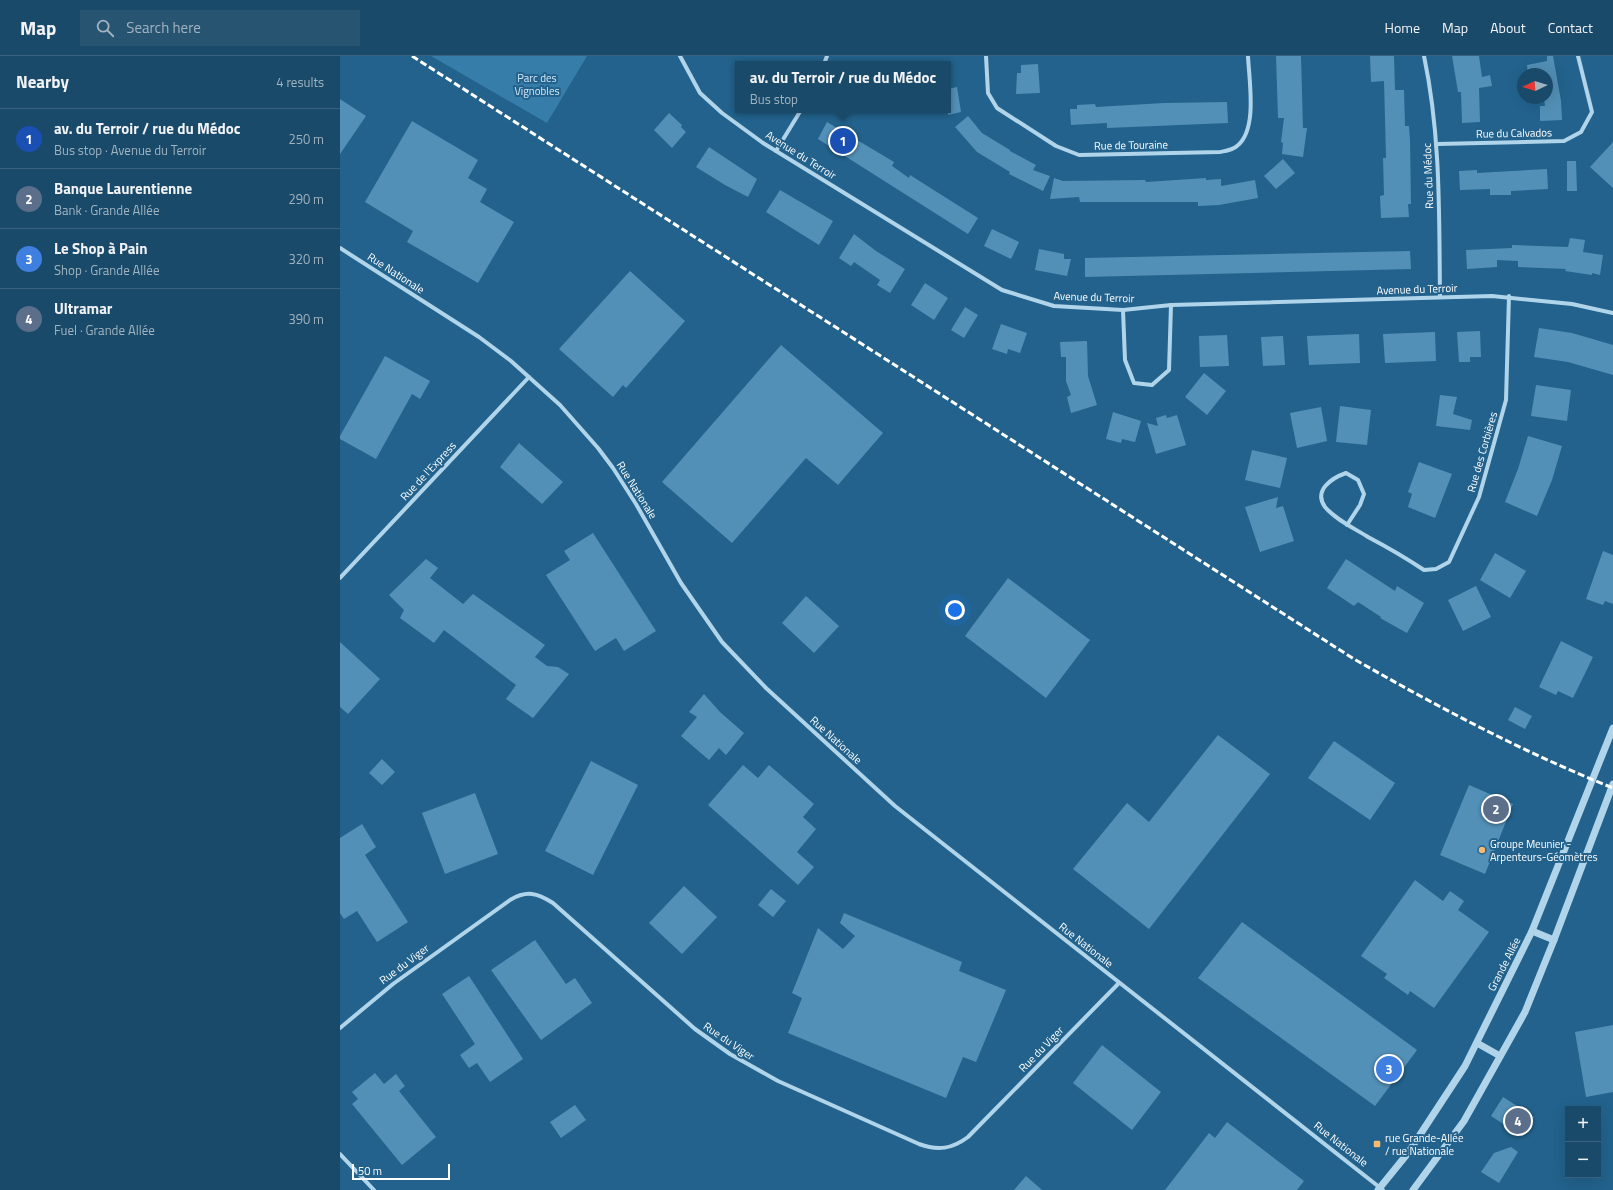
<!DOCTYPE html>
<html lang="en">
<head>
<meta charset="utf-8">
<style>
	body { margin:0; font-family:"Titillium Web",sans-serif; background:#275471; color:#f1f3f6 }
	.controls { position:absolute; right:12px; bottom:12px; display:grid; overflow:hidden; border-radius:0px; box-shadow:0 4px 16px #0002 }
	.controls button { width:36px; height:36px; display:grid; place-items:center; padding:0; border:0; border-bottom:1px solid #38627d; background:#1a4a69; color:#f1f3f6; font:20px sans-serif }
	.compass { position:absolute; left:1177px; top:12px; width:36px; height:36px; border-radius:50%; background:#1a4a69; box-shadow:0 4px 16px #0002; rotate:266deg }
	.scale { position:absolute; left:12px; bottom:10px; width:98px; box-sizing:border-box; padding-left:4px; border:2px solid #fff; border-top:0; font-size:11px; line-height:14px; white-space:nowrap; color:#fff; -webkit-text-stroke:3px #22628c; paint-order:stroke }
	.you { position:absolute; left:615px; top:554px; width:14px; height:14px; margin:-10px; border:3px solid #fff; border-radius:50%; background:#1a73e8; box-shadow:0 0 0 6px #1a73e833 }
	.badge { display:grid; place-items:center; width:26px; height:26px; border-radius:50%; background:#f7ba72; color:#fff; font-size:13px; font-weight:700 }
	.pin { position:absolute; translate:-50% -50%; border:2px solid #fff; box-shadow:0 1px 4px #0006 }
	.popup { position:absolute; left:395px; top:5px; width:216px; height:52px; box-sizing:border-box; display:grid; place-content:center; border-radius:0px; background:#1a4a69; filter:drop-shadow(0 1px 3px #0005); font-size:13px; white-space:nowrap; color:#9fb3c0 }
	.popup b { font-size:15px; color:#f1f3f6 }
	.popup::after { content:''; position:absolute; left:50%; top:100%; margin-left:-8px; border:8px solid transparent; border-top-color:#1a4a69 }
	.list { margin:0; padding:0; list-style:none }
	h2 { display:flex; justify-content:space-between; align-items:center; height:52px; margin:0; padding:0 16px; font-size:17px }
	h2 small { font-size:13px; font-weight:400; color:#9fb3c0 }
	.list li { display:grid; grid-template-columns:26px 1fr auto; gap:12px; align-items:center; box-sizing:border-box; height:60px; padding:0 16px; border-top:1px solid #38627d }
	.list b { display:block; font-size:15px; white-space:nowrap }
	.list p { margin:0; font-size:13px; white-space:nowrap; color:#9fb3c0 }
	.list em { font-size:13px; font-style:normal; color:#9fb3c0 }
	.icon { flex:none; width:22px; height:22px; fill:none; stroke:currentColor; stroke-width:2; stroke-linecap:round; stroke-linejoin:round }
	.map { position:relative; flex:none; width:1273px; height:1134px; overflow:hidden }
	header { display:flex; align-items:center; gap:24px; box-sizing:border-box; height:56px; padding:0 20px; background:#1a4a69; border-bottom:1px solid #38627d }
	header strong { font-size:19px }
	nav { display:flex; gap:22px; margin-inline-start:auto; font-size:14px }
	.search { width:280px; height:36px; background:#275471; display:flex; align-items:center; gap:10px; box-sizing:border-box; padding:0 14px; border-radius:0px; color:#9fb3c0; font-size:15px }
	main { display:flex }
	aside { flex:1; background:#1a4a69 }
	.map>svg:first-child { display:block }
</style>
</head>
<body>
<header>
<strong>Map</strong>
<div class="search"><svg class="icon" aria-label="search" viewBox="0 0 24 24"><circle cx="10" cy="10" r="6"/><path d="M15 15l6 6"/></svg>Search here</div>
<nav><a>Home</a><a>Map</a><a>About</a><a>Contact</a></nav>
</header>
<main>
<aside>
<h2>Nearby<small>4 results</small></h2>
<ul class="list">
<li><span class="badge" style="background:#1a4fb4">1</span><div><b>av. du Terroir / rue du Médoc</b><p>Bus stop · Avenue du Terroir</p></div><em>250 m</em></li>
<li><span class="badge" style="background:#5c6f8a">2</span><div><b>Banque Laurentienne</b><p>Bank · Grande Allée</p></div><em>290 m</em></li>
<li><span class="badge" style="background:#3f7fe0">3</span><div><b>Le Shop à Pain</b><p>Shop · Grande Allée</p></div><em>320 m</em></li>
<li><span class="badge" style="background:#5c6f8a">4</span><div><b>Ultramar</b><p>Fuel · Grande Allée</p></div><em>390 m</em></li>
</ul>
</aside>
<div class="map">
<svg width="1273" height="1134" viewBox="0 0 1273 1134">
	<rect width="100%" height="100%" fill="#22628c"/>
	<polygon fill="#367da9" points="91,0 247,0 207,67"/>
	<g fill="#5390b7">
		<polygon points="936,0 961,0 963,72 967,72 963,101 942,98 943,87 941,86 944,62 938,62"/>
		<polygon points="1030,0 1054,0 1055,34 1064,34 1065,70 1069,70 1070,84 1071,148 1068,148 1069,161 1041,162 1040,140 1044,139 1043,102 1046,102 1044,25 1031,26"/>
		<polygon points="1112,0 1139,0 1142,21 1150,19 1152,30 1139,32 1140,66 1122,67 1121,36 1118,36"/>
		<polygon points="1207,0 1213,0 1221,45 1222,64 1200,65 1200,50 1205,50 1204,42 1207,42 1207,18 1188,18 1187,9 1207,5"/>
		<polygon points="698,8 700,37 676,38 677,17 681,17 681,9"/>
		<polygon points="617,31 621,56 608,59 608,33"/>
		<polygon points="0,43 26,60 0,98"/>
		<polygon points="887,46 888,67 767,72 767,67 731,69 730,53 737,53 737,49 755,48 756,51 824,47"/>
		<polygon points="329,57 342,69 341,71 346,76 332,92 314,74"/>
		<polygon points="628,60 642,77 670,94 670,95 696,109 693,114 710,120 703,135 669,118 670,116 637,96 615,71"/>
		<polygon points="72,65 138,104 128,122 147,133 140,146 174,166 138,227 67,186 73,175 25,146"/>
		<polygon points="487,66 554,106 552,110 569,122 570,119 638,162 628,178 478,83"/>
		<polygon points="1273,86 1273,132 1250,111"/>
		<polygon points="369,91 417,123 408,141 385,129 356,111"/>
		<polygon points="943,103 955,117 936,133 924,120"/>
		<polygon points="1227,105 1236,105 1237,135 1227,135"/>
		<polygon points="1207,113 1208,133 1171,135 1171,139 1150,139 1150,133 1120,134 1119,115 1137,114 1137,117"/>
		<polygon points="714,122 723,125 805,124 806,126 866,122 866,124 881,123 881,130 915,124 918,142 879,149 858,150 858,146 740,146 739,141 710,143"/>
		<polygon points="440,134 493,165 479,189 426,156"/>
		<polygon points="652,173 679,186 671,203 644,190"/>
		<polygon points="514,178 536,195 565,213 550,237 537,229 540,224 530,217 514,206 511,210 499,202"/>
		<polygon points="1230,182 1245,184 1243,196 1263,199 1260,219 1252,217 1252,219 1225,215 1226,213 1178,211 1178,205 1157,204 1157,211 1127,213 1126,194 1172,192 1172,189 1228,191"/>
		<polygon points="699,193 724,198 724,203 731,203 727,220 695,214"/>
		<polygon points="1070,195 1071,213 745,221 745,202"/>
		<polygon points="290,215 345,265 286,332 283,329 273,341 219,293"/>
		<polygon points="585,227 608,242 594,264 571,249"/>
		<polygon points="625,251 638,259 624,282 611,274"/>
		<polygon points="661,268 687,277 680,297 668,293 667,298 652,293"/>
		<polygon points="1199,272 1232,277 1273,289 1273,319 1228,306 1194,301"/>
		<polygon points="1140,275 1141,301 1130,301 1130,306 1119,306 1117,276"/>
		<polygon points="1095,276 1096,305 1045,307 1043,278"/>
		<polygon points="1019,278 1020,307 969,309 967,280"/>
		<polygon points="887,279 889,310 860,311 859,280"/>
		<polygon points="943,280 945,309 923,310 921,281"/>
		<polygon points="747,285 748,320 757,349 731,357 727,341 731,339 726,325 726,301 721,301 720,286"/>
		<polygon points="441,289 543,377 498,429 466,402 392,487 322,426"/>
		<polygon points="45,300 90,325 80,343 72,338 36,403 0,383 0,380"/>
		<polygon points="864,317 886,335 867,359 845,341"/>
		<polygon points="1196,329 1231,334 1227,365 1191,360"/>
		<polygon points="1100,339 1117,341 1113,358 1132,364 1130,374 1096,370"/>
		<polygon points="1000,350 1031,354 1027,389 996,386"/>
		<polygon points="981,351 987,385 957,392 950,357"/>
		<polygon points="773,356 801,365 795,386 782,383 781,387 766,383"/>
		<polygon points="826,359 827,362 837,359 846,389 816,398 807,367 818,370 816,362"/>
		<polygon points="1188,380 1222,390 1212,424 1197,460 1165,446 1178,413"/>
		<polygon points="179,387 223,426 202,448 160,411"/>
		<polygon points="912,394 947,402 940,432 905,424"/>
		<polygon points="1079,406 1112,418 1095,462 1068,451 1072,438 1068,436"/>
		<polygon points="938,441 936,452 943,450 954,485 920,496 905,451"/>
		<polygon points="253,477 316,575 284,595 276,582 255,595 206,519 230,504 224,495"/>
		<polygon points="1263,495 1273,499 1273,548 1265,545 1263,549 1246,543"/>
		<polygon points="1155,497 1186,515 1170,542 1140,524"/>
		<polygon points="86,503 98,512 90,522 123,548 133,538 205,589 195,601 207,610 218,611 229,618 193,662 166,643 176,629 104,574 94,587 60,562 64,554 49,539"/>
		<polygon points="1006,503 1055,535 1057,530 1084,547 1067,577 1040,562 1041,561 1018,546 1014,550 987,532"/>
		<polygon points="668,522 750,584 706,642 625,580"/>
		<polygon points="1136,530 1151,561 1123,575 1108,544"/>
		<polygon points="466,540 499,570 474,597 442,567"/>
		<polygon points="1221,585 1253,601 1233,642 1218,635 1216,639 1199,631"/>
		<polygon points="0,586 40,623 8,658 0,651"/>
		<polygon points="364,638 380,656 404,677 386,699 379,692 369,704 341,680 357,661 349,656"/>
		<polygon points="1175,651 1192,660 1185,673 1168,664"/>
		<polygon points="878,679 930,718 809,873 733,813 787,747 809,766"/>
		<polygon points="994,685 1055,727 1030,764 968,722"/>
		<polygon points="42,703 55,716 42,729 29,717"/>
		<polygon points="251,705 298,729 253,819 205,795"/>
		<polygon points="403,709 418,722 429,709 474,748 463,761 476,773 457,796 474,811 458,829 368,749"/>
		<polygon points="1129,729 1173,748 1145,818 1100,799"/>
		<polygon points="135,737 158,798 105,818 82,757"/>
		<polygon points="22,768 36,791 25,799 68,866 37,886 17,855 4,863 0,857 0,782"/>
		<polygon points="1075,824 1103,845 1110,835 1124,845 1118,854 1149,876 1094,952 1070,935 1068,939 1044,922 1047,918 1021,900"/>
		<polygon points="344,830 377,861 342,898 309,867"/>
		<polygon points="431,833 446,845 433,861 418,849"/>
		<polygon points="504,857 622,906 619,915 666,934 636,1006 623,1001 606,1042 448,977 462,942 452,937 478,872 503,893 515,880 500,867"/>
		<polygon points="902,866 1077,994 1035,1050 858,922"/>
		<polygon points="195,884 226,928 235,922 252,947 201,984 151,914"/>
		<polygon points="129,920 183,1003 150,1026 137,1007 129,1012 120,999 135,988 102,938"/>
		<polygon points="1273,969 1273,1036 1246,1041 1235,976"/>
		<polygon points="762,989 821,1036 792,1074 733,1027"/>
		<polygon points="35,1017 44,1028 56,1018 65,1030 59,1035 96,1081 62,1109 12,1048 18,1043 12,1036"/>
		<polygon points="1163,1041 1194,1061 1182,1080 1151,1060"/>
		<polygon points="235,1049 246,1064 221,1082 210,1066"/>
		<polygon points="887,1066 964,1125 957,1134 825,1134 869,1077 875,1082"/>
		<polygon points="1171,1091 1178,1096 1159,1127 1141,1116 1154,1097"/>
		<polygon points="686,1120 702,1134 674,1134"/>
	</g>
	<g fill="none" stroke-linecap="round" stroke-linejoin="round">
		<g stroke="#b0d5eb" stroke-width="4">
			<polyline points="340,0 360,37 382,57 423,87 662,234 714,250 783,254 831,249 1152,240 1232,248 1273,257"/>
			<path d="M646,0L648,37L657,52L716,90L739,99L880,96C885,95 893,94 897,90C918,74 909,24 908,0"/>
			<path d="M1084,0C1101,80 1099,161 1100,241"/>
			<polyline points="484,8 487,0"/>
			<polyline points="1097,88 1224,85 1241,76 1252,56 1238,0"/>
			<polyline points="436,95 461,54"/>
			<polyline points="0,192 139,281 171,305 220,349 258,392 273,412 296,448 341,527 382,586 426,632 555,750 1043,1134"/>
			<polyline points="783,254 785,304 794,327 812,329 829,314 831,249"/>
			<path d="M1007,469L1020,449L1024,438L1018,424L1006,417C992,422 973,434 985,451C996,464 1014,472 1028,481C1047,491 1066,502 1084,514L1096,513L1109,506L1139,441L1166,344L1169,240"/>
			<polyline points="0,522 189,321"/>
			<path d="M0,972L53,928L170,844C187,834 197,837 213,847L355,973L390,998L438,1025L579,1088C598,1095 612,1093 628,1081L779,927"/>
			<polyline points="0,1098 34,1134"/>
		</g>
		<g stroke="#b0d5eb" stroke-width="7">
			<polyline points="1192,875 1214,884"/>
			<polyline points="1137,987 1160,1000"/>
			<polyline points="1038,1134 1068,1097 1125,1010 1192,875 1273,672"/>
			<polyline points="1073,1134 1124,1065 1185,956 1214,884 1273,728"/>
		</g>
		<path stroke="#fff" stroke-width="3" stroke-dasharray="7 3" stroke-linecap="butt" d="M72,0L1014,603C1098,651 1183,696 1273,732"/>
	</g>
	<g fill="#f7ba72" stroke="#22628c" stroke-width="1.5">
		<circle cx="1142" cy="794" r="4"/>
		<rect x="1033" y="1084" width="8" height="8" rx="2"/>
	</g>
	<g text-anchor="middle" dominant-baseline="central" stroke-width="4" stroke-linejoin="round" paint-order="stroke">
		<g font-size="11" fill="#d5ebf8" stroke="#22628c">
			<text x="197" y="22">Parc des<tspan x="197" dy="13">Vignobles</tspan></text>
		</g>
		<g font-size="11" fill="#fff" stroke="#22628c">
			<text transform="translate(1174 77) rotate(-1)">Rue du Calvados</text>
			<text transform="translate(791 89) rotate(-1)">Rue de Touraine</text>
			<text transform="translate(461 99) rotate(32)">Avenue du Terroir</text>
			<text transform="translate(1088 120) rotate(-92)">Rue du Médoc</text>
			<text transform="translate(56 217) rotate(33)">Rue Nationale</text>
			<text transform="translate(1077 233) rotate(-2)">Avenue du Terroir</text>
			<text transform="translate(754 241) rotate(2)">Avenue du Terroir</text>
			<text transform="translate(1142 396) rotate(-74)">Rue des Corbières</text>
			<text transform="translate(88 415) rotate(-47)">Rue de l'Express</text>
			<text transform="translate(297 434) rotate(58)">Rue Nationale</text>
			<text transform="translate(496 684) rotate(42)">Rue Nationale</text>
			<text transform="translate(746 889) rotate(38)">Rue Nationale</text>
			<text transform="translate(64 908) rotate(-37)">Rue du Viger</text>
			<text transform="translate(1164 908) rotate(-63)">Grande Allée</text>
			<text transform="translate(389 985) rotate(34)">Rue du Viger</text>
			<text transform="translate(701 993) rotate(-46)">Rue du Viger</text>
			<text transform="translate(1001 1088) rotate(38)">Rue Nationale</text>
		</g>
		<g font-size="11" fill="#fff" stroke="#22628c" text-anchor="start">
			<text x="1150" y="788">Groupe Meunier -<tspan x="1150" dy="13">Arpenteurs-Géomètres</tspan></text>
			<text x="1045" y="1082">rue Grande-Allée<tspan x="1045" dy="13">/ rue Nationale</tspan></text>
		</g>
	</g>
</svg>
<div class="controls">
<button>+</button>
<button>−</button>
</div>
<svg class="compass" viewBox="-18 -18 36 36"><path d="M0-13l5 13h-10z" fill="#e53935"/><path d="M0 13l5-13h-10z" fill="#9fb3c0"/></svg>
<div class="scale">50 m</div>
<div class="you"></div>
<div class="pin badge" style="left:503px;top:85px;background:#1a4fb4">1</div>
<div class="popup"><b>av. du Terroir / rue du Médoc</b>Bus stop</div>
<div class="pin badge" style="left:1156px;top:753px;background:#5c6f8a">2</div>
<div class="pin badge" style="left:1049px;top:1013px;background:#3f7fe0">3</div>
<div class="pin badge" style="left:1178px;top:1065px;background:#5c6f8a">4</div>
</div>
</main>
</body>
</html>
